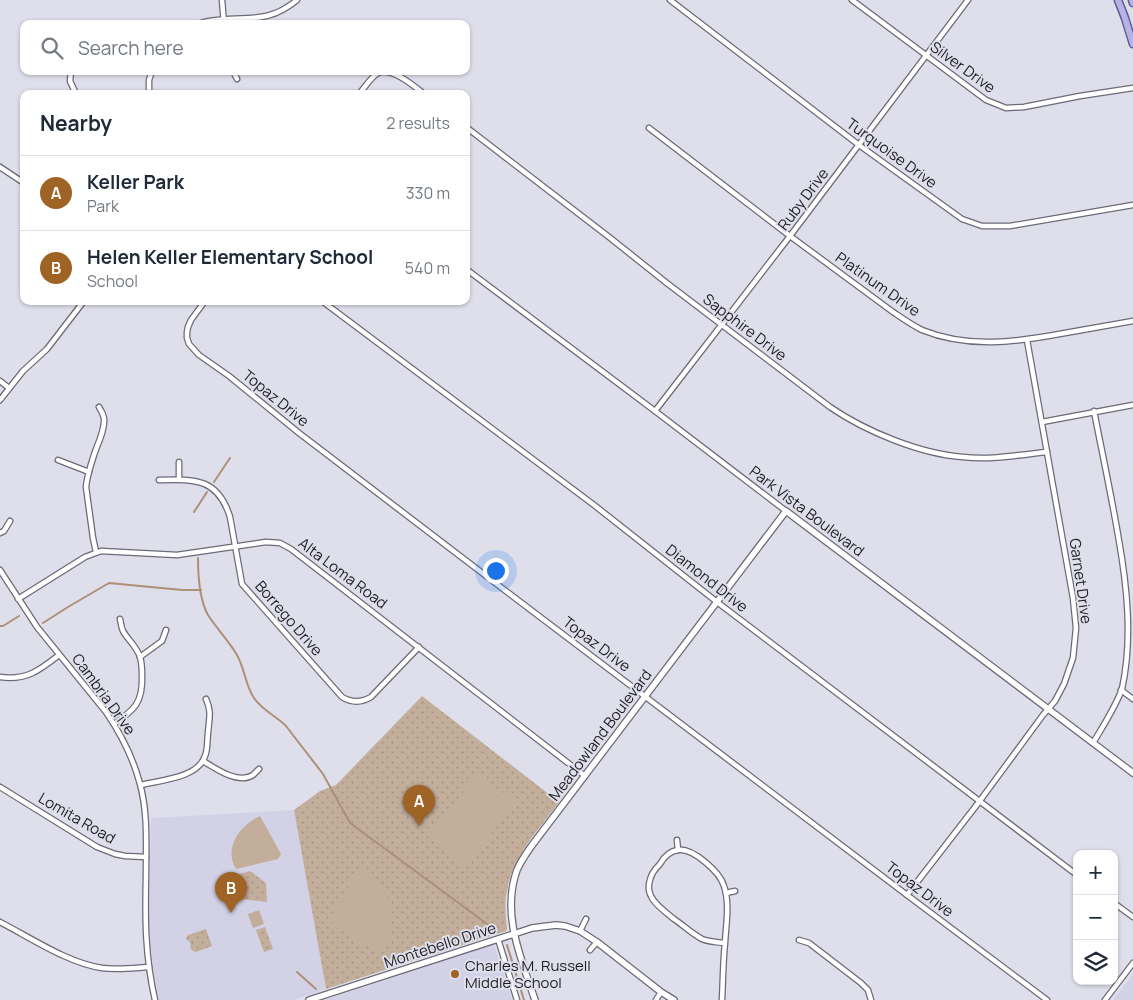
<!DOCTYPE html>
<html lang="en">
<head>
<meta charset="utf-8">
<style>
	body { margin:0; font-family:Manrope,sans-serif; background:#f2f2f3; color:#1f2937 }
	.controls { position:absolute; right:15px; bottom:15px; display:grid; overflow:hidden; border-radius:10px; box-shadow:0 1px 4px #0004 }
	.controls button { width:45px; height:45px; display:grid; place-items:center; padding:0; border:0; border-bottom:1px solid #e0e1e3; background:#fff; color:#1f2937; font:25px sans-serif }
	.you { position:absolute; left:495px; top:570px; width:18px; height:18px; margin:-12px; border:4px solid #fff; border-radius:50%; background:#1a73e8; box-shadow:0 0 0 8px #1a73e833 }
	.badge { display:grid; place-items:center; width:32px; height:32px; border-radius:50%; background:#9f6325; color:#fff; font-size:16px; font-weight:700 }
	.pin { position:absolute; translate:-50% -41px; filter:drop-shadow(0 1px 2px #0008) }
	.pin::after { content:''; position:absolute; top:26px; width:18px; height:15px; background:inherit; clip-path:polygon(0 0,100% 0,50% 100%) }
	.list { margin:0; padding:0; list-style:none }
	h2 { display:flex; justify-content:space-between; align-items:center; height:65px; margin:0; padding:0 20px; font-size:21px }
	h2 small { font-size:16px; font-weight:400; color:#747a83 }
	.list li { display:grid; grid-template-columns:32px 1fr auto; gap:15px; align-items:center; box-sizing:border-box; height:75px; padding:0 20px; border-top:1px solid #e0e1e3 }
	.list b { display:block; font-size:19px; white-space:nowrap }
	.list p { margin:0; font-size:16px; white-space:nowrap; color:#747a83 }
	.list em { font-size:16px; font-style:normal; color:#747a83 }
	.icon { flex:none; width:28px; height:28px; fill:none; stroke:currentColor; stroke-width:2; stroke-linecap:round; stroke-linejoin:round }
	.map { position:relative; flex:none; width:1133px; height:1000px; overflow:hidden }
	.search { position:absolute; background:#fff; box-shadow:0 1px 4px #0004; left:20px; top:20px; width:450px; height:55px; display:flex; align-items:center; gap:12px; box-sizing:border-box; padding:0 18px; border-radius:10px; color:#747a83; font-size:19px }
	.panel { position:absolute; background:#fff; box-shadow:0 1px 4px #0004; left:20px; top:90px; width:450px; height:215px; border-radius:10px }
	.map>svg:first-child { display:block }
</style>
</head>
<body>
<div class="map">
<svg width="1133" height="1000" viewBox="0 0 1133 1000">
	<defs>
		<pattern id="grass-dots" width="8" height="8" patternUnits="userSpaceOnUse" patternTransform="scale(1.25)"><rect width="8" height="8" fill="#c3ae9c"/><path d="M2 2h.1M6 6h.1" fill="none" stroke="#a79586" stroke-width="1.8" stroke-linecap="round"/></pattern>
	</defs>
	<rect width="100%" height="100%" fill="#dfdfec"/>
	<g fill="#d2d1e5">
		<polygon points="294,810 326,989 293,1000 159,1000 154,975 149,928 151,818"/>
		<polygon points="492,945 495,947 512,1000 325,1000"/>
		<polygon points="1133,974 1133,1000 1113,1000"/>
	</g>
	<g fill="url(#grass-dots)">
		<path d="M422,696L559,802C539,829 513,856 507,891C504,904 506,917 507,929L506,931L326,989L294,810L320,791L336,785Z"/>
		<polygon points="250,871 266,883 267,902 220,897 223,879"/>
		<polygon points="265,927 273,949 264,952 256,930"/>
		<polygon points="206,929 212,946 196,952 191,950 190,942 186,939 188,935"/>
	</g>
	<g fill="#c3ae9c">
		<polygon points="478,773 516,803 465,867 428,837"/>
		<path d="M260,816L281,854L278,859L236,869C223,848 240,825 260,816Z"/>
		<path d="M359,869C382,881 394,899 391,925C391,930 390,936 388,941C385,945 382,950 380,954L333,925L331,916Z"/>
		<polygon points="259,910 264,924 253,928 248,914"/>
	</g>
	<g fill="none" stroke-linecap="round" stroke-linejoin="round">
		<g stroke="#ac9078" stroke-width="2">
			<polyline points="214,482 230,458"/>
			<polyline points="194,512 207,492"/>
			<path d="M198,558C198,576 199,599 208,615C217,629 229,641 237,655C245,669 245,685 254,698C262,710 276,716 286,726L323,774L350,823L498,932"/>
			<polyline points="43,623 68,607 109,583 182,590 201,590"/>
			<polyline points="0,626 3,626 19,616"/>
			<polyline points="507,945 524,1000"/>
			<polyline points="297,972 316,989"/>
		</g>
		<defs>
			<g id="street">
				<polyline points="222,0 224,24"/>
				<polyline points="670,0 859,145 962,219 982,226 1010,226 1133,205"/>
				<polyline points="852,0 986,100 1006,108 1024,107 1080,96 1133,88"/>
				<path d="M198,24C208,20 219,20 229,19C258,18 274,19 297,0"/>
				<polyline points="71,71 70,81 76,94"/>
				<polyline points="233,71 237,79"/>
				<polyline points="149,94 149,80 152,71"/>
				<path d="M359,94C365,87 371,77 378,73C392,67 414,86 424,94"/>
				<path d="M466,127L609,237L668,284L830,407C865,431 920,454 963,457C991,460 1019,455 1047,452"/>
				<path d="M649,128L790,236L893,312C902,318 912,325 922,330C969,349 1017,342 1065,333C1088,329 1110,325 1133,321"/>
				<polyline points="0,167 24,183"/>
				<polyline points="466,269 655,411 786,511"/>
				<polyline points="205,301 191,320 188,327 187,332 187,338 189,344 199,355 229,376 299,433 498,585 907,895 1047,1000"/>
				<polyline points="322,301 594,505 717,602 1077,875"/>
				<polyline points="0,381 9,388"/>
				<polyline points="0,400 23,371 47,349 84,301"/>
				<polyline points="655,411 790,236 968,0"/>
				<polyline points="1042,422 1133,405"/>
				<polyline points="58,460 89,472"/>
				<polyline points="179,479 179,462"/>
				<path d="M159,480C195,479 218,478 230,517L242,584L342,697C352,703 361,703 371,697L419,647"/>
				<polyline points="0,533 4,531 10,521"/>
				<path d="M96,552L93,538L86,487C87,475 91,464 95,452C99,441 105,429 104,418C103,414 101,410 99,407"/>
				<path d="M0,570L37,627L106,712C121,734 133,757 140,784C148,813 146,844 146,875C145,919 145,956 155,1000"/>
				<polyline points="18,599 85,557 101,551 177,555 266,542 280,543 291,549 585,776"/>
				<polyline points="140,657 162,641 166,630"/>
				<path d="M0,677C26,681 40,670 59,655"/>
				<polyline points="1121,690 1133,699"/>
				<path d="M114,724C134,710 143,703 142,676C142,670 142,663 140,657C137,647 128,640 123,631C121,627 121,623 120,619"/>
				<path d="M1093,743C1103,726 1115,708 1122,689C1133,639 1127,585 1118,535C1111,494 1102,452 1094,411"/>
				<path d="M203,761C215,768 238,785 253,775C255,773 257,771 259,769"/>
				<path d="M141,785C161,780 198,778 205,756C208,749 207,740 208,733C209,719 212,712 206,699"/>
				<polyline points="0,787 97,847 115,854 125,856 146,857"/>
				<polyline points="677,840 678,850"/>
				<polyline points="726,893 735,891"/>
				<polyline points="907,895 979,802 1043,715 1055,701 1064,684 1073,658 1076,628 1073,598 1027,340"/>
				<polyline points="1114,903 1133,917"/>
				<path d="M0,922C31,938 68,963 102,968C117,970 133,968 149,967"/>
				<polyline points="580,931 586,919"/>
				<polyline points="498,939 517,1000"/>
				<polyline points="799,940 809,943 861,983 868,990 871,1000"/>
				<polyline points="590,950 597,942"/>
				<polyline points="656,1000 661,992"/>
				<path d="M722,1000C723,981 723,962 725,943C726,924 730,904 724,886C720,872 693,848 678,850C670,851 664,857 660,864C656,868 651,874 650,880C644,898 662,909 674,919C683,925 692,934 702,939C709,942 717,942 725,943"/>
				<polyline points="1105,1000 1133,963"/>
			</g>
			<g id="secondary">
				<polyline points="309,1000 523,931 532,928 556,925 565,926 580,931 597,942 661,992 674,1000"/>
				<path d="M535,1000C521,958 501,914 517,870C523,856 533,844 542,832L786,511L1133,773"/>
			</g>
			<g id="primary">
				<polyline points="1118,0 1125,18 1133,44"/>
				<polyline points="1132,0 1133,3"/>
			</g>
		</defs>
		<use href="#street" stroke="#6b6a76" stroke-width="7"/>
		<use href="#secondary" stroke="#6b6a76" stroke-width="8"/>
		<use href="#primary" stroke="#625c96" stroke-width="9"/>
		<use href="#street" stroke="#fff" stroke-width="4.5"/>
		<use href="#secondary" stroke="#fff" stroke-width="5.5"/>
		<use href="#primary" stroke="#b8b2e6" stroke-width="6"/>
	</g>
	<circle fill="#9f6325" stroke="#dfdfec" stroke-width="2" cx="455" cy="974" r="5"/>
	<g text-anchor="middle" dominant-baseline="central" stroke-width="4" stroke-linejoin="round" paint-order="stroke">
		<g font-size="15" fill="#1c1c20" stroke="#dfdfec">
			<text transform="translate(963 67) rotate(36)">Silver Drive</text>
			<text transform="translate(892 153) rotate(36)">Turquoise Drive</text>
			<text transform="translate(803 199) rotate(-53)">Ruby Drive</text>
			<text transform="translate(878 284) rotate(35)">Platinum Drive</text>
			<text transform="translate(745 327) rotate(37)">Sapphire Drive</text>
			<text transform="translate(276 398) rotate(39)">Topaz Drive</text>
			<text transform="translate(807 511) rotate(37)">Park Vista Boulevard</text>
			<text transform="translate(343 573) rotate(37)">Alta Loma Road</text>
			<text transform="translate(707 578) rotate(38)">Diamond Drive</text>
			<text transform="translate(1081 581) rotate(82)">Garnet Drive</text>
			<text transform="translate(289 618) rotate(49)">Borrego Drive</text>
			<text transform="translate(597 644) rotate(37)">Topaz Drive</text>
			<text transform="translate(104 694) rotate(54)">Cambria Drive</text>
			<text transform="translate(600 735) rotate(-53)">Meadowland Boulevard</text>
			<text transform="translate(77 818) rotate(30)">Lomita Road</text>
			<text transform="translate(920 889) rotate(37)">Topaz Drive</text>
			<text transform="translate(440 945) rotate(-18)">Montebello Drive</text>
		</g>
		<g font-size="15" fill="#1c1c20" stroke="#dfdfec" text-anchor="start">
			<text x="465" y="965">Charles M. Russell<tspan x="465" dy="17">Middle School</tspan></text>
		</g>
	</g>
</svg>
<div class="controls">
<button>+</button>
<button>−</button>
<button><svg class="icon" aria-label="layers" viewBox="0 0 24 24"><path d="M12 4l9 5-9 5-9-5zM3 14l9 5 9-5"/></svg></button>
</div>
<div class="you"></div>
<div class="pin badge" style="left:419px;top:826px">A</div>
<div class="pin badge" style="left:231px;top:913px">B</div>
<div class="search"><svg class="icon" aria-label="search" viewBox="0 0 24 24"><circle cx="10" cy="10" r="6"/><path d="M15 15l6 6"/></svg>Search here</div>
<section class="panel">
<h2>Nearby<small>2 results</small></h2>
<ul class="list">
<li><span class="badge">A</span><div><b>Keller Park</b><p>Park</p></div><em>330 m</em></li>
<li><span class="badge">B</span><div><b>Helen Keller Elementary School</b><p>School</p></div><em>540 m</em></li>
</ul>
</section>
</div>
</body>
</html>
